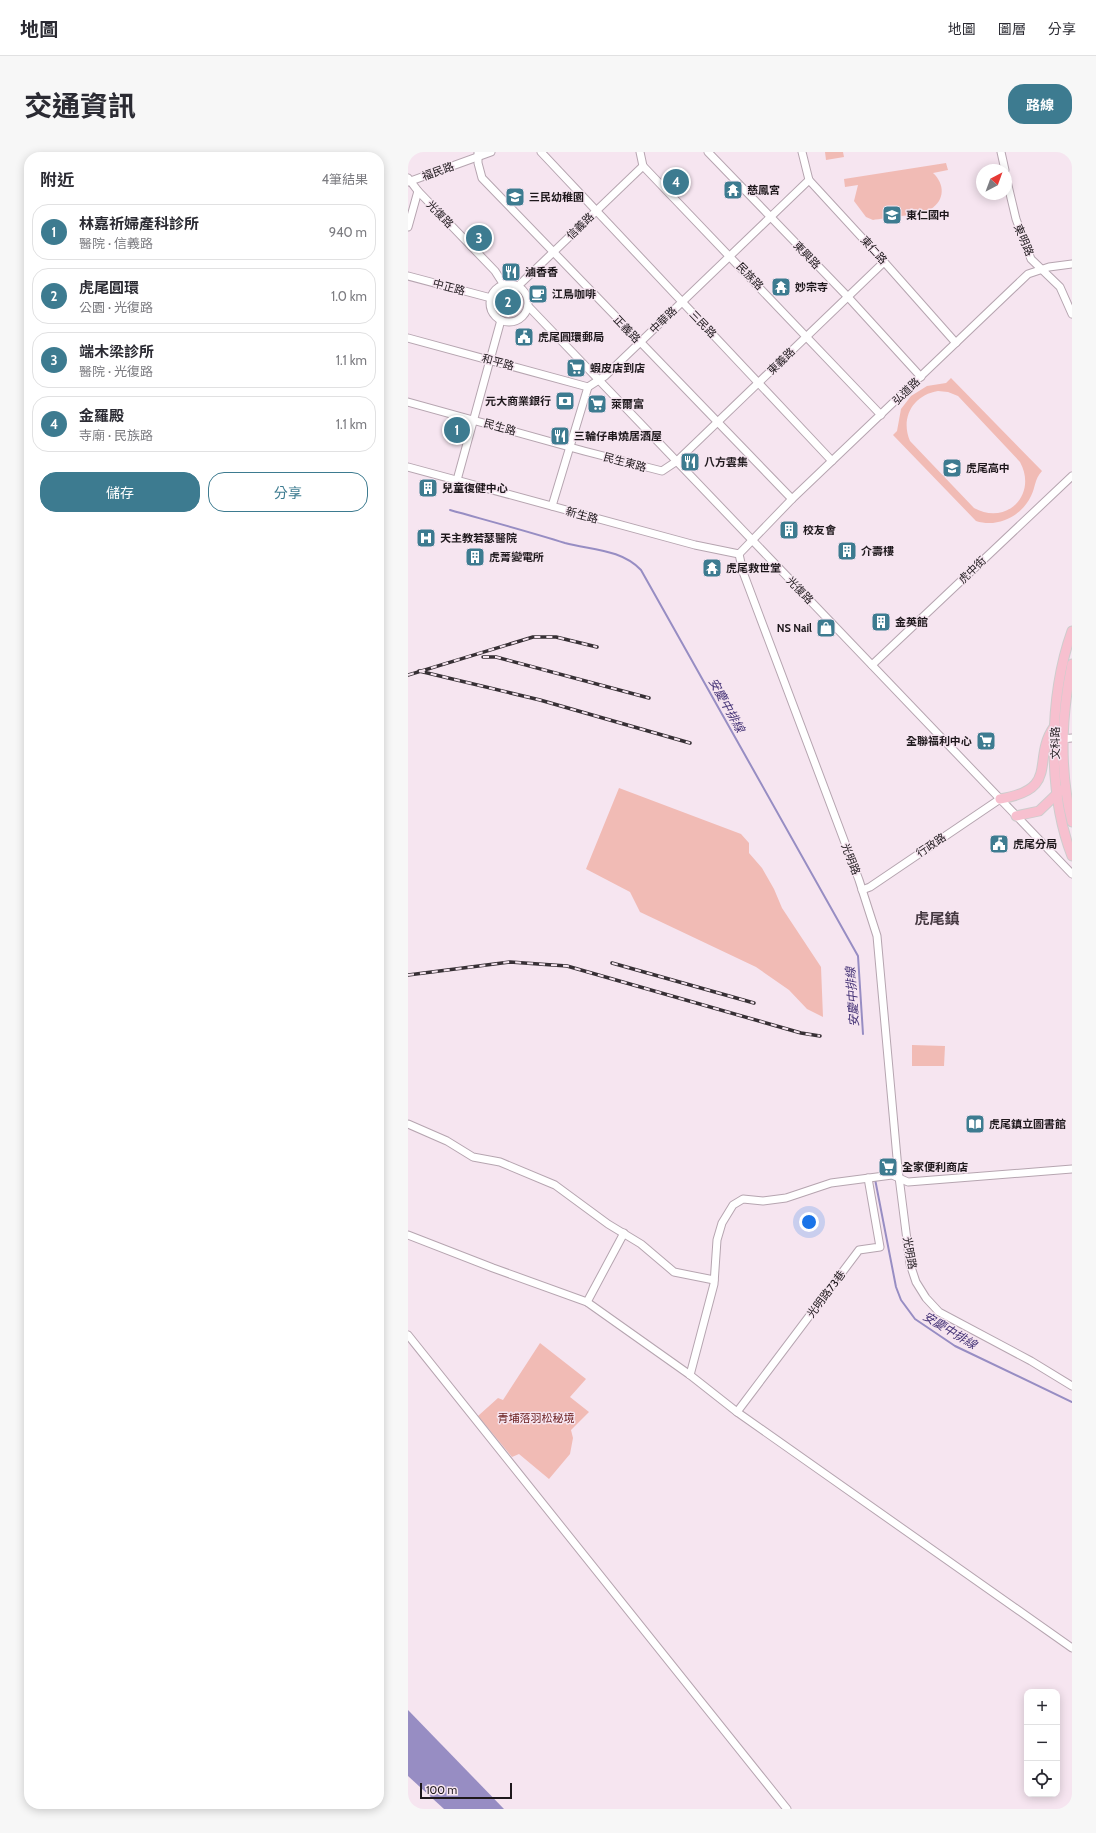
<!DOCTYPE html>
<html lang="zh-TW">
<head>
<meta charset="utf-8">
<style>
	body { margin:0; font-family:Cabin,"Noto Sans TC",sans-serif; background:#f7f7f7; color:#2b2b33 }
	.controls { position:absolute; right:12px; bottom:12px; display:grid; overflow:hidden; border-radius:8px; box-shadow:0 2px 10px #0003 }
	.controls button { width:36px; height:36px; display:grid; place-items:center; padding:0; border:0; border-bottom:1px solid #e1e1e2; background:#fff; color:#2b2b33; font:20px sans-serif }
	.compass { position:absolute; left:568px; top:12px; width:36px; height:36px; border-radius:50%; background:#fff; box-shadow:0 2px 10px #0003; rotate:41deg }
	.scale { position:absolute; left:12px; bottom:10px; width:92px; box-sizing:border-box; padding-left:4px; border:2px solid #1e181c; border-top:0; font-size:11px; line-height:14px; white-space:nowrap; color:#1e181c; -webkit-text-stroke:3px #f6e5f0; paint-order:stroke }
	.you { position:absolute; left:401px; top:1070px; width:14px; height:14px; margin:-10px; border:3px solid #fff; border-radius:50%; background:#1a73e8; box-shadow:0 0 0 6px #1a73e833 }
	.badge { display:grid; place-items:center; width:26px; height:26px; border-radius:50%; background:#3d7b90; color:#fff; font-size:13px; font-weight:700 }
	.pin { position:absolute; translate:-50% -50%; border:2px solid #fff; box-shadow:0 1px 4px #0006 }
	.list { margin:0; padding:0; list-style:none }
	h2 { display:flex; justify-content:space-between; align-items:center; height:52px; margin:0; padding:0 16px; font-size:17px }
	h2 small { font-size:13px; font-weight:400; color:#7c7c81 }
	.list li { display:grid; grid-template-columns:26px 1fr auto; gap:12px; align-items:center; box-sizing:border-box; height:56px; margin:0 8px 8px; padding:0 8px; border:1px solid #e1e1e2; border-radius:16px }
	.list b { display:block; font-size:15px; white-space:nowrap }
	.list p { margin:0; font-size:13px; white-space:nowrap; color:#7c7c81 }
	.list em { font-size:13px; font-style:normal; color:#7c7c81 }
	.actions { display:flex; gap:8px; padding:12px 16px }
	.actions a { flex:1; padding:9px 0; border:1px solid #3d7b90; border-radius:16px; text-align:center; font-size:14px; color:#3d7b90 }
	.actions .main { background:#3d7b90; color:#fff }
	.icon { flex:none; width:22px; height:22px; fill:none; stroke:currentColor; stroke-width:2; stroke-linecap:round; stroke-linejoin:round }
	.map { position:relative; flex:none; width:664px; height:1657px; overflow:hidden; border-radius:16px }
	header { display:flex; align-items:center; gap:24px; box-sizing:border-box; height:56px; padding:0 20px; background:#fff; border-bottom:1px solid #e1e1e2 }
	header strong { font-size:19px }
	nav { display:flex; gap:22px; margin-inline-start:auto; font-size:14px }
	.intro { display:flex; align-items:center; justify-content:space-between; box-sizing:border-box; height:96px; padding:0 24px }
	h1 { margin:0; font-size:28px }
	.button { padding:10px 18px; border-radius:16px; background:#3d7b90; color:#fff; font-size:14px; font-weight:700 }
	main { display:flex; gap:24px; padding:0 24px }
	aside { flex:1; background:#fff; border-radius:16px; box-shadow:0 2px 10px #0003 }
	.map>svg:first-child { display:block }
</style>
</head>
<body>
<header>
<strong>地圖</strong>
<nav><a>地圖</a><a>圖層</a><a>分享</a></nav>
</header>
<div class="intro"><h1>交通資訊</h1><a class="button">路線</a></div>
<main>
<aside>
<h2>附近<small>4筆結果</small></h2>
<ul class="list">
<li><span class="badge">1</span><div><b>林嘉祈婦產科診所</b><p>醫院 · 信義路</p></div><em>940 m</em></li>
<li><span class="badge">2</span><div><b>虎尾圓環</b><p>公園 · 光復路</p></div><em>1.0 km</em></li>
<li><span class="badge">3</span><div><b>端木梁診所</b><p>醫院 · 光復路</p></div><em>1.1 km</em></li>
<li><span class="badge">4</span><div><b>金羅殿</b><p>寺廟 · 民族路</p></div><em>1.1 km</em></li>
</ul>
<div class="actions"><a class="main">儲存</a><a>分享</a></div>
</aside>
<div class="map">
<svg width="664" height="1657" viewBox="0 0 664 1657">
	<rect width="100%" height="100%" fill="#f6e5f0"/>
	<g fill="#f1bbb5" fill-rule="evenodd">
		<polygon points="417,0 435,0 436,5 418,8"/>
		<path d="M538,11L540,18L525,21C537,32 537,48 523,57C517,62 476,66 465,68L458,65L446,49L450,33L437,35L436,27Z"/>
		<circle cx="100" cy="151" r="14"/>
		<path d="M543,226L634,319C626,328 628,334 623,344C613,365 589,376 568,369L485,283L489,279L493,257L503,244L519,234L538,231ZM530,239L540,240L550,244L612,310C630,343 598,374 566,356L502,289C492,266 505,243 530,239Z"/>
		<polygon points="211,636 333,682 341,691 341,701 354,716 366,737 374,756 413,815 415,865 399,857 381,838 348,815 232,760 222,740 178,717"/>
		<polygon points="504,893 537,894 536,914 504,914"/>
		<polygon points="132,1191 178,1227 162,1245 181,1260 163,1278 165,1286 162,1302 141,1327 111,1302 104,1305 70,1264 90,1246 95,1248"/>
	</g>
	<polygon fill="#978dc3" points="0,1558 96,1657 36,1657 0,1624"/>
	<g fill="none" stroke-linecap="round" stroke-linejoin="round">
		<g stroke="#978dc3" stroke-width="2">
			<path d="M42,358C81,369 119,379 157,391C183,398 213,397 233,418L450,804L455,882"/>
			<polyline points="467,1027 488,1135 493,1148 507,1167 547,1194 664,1250"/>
		</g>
		<defs>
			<g id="minor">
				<polyline points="70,0 70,11 74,26 384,347"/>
				<polyline points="133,0 424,309"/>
				<polyline points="232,0 235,14 473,263"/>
				<polyline points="300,0 440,145 513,225"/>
				<polyline points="394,0 401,28 470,103 548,191"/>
				<polyline points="593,0 597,18"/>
				<polyline points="598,25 608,67 623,107 652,135 664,162"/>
				<polyline points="0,26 10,39 87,119 96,133"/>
				<polyline points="0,30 83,0"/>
				<polyline points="0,75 10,39"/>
				<polyline points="0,124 83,146"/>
				<circle cx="101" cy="151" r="19"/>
				<polyline points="109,135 235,14"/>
				<polyline points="120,154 664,722"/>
				<polyline points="0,186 180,235"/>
				<polyline points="0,250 176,299 254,319 269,309 476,110"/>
				<polyline points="0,315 287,393 331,402 384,347 620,122 641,115 664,112"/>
				<polyline points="49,328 93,168"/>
				<polyline points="144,354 180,235 197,224 401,28"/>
				<polyline points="331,402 335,420 350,460 451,728 469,784 490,1017 502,1112 508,1130 518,1146 531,1160 623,1209 664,1234"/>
				<polyline points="464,513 664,324"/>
				<polyline points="654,587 664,586"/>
				<polyline points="454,738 462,735 592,647"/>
				<polyline points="0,972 39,989 65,1005 92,1010 147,1033 200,1072 233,1092 266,1120 306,1128"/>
				<polyline points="0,1083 85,1116 179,1150 282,1223 329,1260 664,1496"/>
				<polyline points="179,1150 216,1081"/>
				<polyline points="0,1183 379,1657"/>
				<polyline points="282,1223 306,1132 309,1088 314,1071 325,1053 335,1047 355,1049 378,1046 423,1031 484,1023 500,1030 664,1017"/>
				<polyline points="329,1260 451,1098 472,1095 460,1026"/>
			</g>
			<g id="major">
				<path d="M664,479C641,543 639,640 664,704"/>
				<path d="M664,512C653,565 651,618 664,670"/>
				<path d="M592,647C653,637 623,608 646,575"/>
				<polyline points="608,664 631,659 653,638"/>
			</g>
		</defs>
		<use href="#minor" stroke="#b6a5b0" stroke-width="9"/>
		<use href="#major" stroke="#cecccd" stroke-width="11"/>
		<use href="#minor" stroke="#fff" stroke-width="7"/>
		<use href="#major" stroke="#f7c0cf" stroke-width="9"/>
		<defs>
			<g id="rail">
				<polyline points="75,505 88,505 241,546"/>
				<polyline points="11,519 132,548 282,591"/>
				<polyline points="0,523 125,485 148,485 189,495"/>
				<polyline points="204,811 346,851"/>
				<polyline points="0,823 102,810 159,814 393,881 412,884"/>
			</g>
		</defs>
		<use href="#rail" stroke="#373035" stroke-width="3.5"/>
		<use href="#rail" stroke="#f6e5f0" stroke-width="2" stroke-dasharray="6" stroke-linecap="butt"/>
	</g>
	<defs>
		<symbol id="temple-square" viewBox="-11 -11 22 22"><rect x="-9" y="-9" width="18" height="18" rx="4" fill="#3d7b90" stroke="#f6e5f0"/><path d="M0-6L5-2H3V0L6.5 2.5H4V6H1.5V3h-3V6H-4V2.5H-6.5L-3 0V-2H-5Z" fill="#fff"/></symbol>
		<symbol id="school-square" viewBox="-11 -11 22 22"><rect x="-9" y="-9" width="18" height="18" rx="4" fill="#3d7b90" stroke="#f6e5f0"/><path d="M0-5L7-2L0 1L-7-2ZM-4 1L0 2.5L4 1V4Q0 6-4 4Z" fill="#fff"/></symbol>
		<symbol id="restaurant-square" viewBox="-11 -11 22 22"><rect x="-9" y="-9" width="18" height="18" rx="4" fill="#3d7b90" stroke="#f6e5f0"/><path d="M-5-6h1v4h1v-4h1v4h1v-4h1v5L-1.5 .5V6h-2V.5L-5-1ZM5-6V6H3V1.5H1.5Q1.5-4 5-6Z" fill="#fff"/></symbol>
		<symbol id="cafe-square" viewBox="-11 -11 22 22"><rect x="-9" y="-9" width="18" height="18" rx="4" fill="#3d7b90" stroke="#f6e5f0"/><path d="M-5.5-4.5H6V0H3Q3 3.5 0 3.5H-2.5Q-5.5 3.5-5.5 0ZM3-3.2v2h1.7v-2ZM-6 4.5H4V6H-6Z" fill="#fff"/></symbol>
		<symbol id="civic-square" viewBox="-11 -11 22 22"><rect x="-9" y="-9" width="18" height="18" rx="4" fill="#3d7b90" stroke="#f6e5f0"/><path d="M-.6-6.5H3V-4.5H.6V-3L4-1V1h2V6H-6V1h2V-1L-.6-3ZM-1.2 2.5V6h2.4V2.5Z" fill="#fff"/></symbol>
		<symbol id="supermarket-square" viewBox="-11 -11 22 22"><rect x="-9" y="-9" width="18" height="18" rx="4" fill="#3d7b90" stroke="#f6e5f0"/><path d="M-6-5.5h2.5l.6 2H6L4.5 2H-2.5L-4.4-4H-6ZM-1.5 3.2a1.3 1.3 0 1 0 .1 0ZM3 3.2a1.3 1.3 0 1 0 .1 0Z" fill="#fff"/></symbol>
		<symbol id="bank-square" viewBox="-11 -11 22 22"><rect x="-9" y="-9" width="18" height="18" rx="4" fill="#3d7b90" stroke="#f6e5f0"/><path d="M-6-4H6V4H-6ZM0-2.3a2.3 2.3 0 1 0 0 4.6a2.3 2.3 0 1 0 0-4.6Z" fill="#fff"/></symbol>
		<symbol id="building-square" viewBox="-11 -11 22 22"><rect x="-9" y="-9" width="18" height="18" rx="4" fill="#3d7b90" stroke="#f6e5f0"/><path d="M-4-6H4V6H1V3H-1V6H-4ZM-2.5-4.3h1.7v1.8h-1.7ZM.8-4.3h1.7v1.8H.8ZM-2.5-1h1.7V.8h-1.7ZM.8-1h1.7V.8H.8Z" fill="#fff"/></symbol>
		<symbol id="hospital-square" viewBox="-11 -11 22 22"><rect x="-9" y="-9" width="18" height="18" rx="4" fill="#3d7b90" stroke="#f6e5f0"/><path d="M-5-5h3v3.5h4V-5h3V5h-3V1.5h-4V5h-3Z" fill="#fff"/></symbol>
		<symbol id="shop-square" viewBox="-11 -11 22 22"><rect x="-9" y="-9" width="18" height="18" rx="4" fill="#3d7b90" stroke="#f6e5f0"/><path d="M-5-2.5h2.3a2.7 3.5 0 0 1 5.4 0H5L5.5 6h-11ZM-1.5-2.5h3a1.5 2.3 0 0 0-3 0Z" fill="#fff"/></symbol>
		<symbol id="library-square" viewBox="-11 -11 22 22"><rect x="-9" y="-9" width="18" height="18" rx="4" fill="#3d7b90" stroke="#f6e5f0"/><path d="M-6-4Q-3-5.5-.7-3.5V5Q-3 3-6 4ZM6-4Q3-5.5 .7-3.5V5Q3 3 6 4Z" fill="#fff"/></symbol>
	</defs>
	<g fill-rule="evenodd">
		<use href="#temple-square" x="314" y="27" width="22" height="22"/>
		<use href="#school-square" x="96" y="34" width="22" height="22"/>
		<use href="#school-square" x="473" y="52" width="22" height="22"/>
		<use href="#restaurant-square" x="92" y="109" width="22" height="22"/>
		<use href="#temple-square" x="362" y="124" width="22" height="22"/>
		<use href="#cafe-square" x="119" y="131" width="22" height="22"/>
		<use href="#civic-square" x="105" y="174" width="22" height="22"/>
		<use href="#supermarket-square" x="157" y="205" width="22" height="22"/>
		<use href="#bank-square" x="146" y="238" width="22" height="22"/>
		<use href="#supermarket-square" x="178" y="241" width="22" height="22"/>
		<use href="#restaurant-square" x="141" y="273" width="22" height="22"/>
		<use href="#restaurant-square" x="271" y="299" width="22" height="22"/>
		<use href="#school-square" x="533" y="305" width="22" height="22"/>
		<use href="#building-square" x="9" y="325" width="22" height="22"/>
		<use href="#building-square" x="370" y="367" width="22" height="22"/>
		<use href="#hospital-square" x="7" y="375" width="22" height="22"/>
		<use href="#building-square" x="428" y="388" width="22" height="22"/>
		<use href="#building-square" x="56" y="394" width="22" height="22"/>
		<use href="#temple-square" x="293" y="405" width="22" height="22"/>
		<use href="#building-square" x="462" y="459" width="22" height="22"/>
		<use href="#shop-square" x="407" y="465" width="22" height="22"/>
		<use href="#supermarket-square" x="567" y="578" width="22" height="22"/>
		<use href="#civic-square" x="580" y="681" width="22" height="22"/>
		<use href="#library-square" x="556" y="961" width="22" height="22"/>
		<use href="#supermarket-square" x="469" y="1004" width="22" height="22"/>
	</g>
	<g text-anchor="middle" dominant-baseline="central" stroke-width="3" stroke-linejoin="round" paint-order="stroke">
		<g font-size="11" fill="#1e181c" stroke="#f6e5f0">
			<text transform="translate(30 19) rotate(-20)">福民路</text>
			<text transform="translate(32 62) rotate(46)">光復路</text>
			<text transform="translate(172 74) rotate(-44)">信義路</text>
			<text transform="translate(616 88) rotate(67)">東明路</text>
			<text transform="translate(466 98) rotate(48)">東仁路</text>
			<text transform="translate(399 103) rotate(46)">東興路</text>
			<text transform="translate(342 124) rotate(46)">民族路</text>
			<text transform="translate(41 135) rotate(15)">中正路</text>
			<text transform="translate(255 168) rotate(-44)">中華路</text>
			<text transform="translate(295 172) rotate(46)">三民路</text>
			<text transform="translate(219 177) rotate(46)">正義路</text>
			<text transform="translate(373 209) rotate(-44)">東義路</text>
			<text transform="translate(90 210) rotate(15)">和平路</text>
			<text transform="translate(498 239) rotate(-44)">弘道路</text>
			<text transform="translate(92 275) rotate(16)">民生路</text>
			<text transform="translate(217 310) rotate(15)">民生東路</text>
			<text transform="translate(174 363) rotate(15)">新生路</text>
			<text transform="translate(564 418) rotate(-44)">虎中街</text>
			<text transform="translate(392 438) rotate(46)">光復路</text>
			<text transform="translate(647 591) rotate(-90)">文科路</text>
			<text transform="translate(523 693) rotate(-34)">行政路</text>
			<text transform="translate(443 707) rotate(69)">光明路</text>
			<text transform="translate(502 1101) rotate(80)">光明路</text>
			<text transform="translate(418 1142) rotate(-53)">光明路73巷</text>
		</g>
		<g font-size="11" font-weight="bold" fill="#1e181c" stroke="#f6e5f0" text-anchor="start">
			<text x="339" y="38">慈鳳宮</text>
			<text x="121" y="45">三民幼稚園</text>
			<text x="498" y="63">東仁國中</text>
			<text x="117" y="120">滷香香</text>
			<text x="387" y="135">妙宗寺</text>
			<text x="144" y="142">江鳥咖啡</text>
			<text x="130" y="185">虎尾圓環郵局</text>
			<text x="182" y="216">蝦皮店到店</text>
			<text x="143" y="249" text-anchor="end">元大商業銀行</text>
			<text x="203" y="252">萊爾富</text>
			<text x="166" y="284">三輪仔串燒居酒屋</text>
			<text x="296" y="310">八方雲集</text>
			<text x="558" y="316">虎尾高中</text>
			<text x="34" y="336">兒童復健中心</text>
			<text x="395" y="378">校友會</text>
			<text x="32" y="386">天主教若瑟醫院</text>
			<text x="453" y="399">介壽樓</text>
			<text x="81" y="405">虎菁變電所</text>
			<text x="318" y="416">虎尾救世堂</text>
			<text x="487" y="470">金英館</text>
			<text x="404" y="476" text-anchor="end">NS Nail</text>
			<text x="564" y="589" text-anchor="end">全聯福利中心</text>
			<text x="605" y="692">虎尾分局</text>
			<text x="581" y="972">虎尾鎮立圖書館</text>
			<text x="494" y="1015">全家便利商店</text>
		</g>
		<g font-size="11" fill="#681b1a" stroke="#f6e5f0">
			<text x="128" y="1266">青埔落羽松秘境</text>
		</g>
		<g font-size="12" font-style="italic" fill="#463477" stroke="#f6e5f0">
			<text transform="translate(319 553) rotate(61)">安慶中排線</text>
			<text transform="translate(444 845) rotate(-94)">安慶中排線</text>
			<text transform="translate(542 1178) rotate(31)">安慶中排線</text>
		</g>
		<g font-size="15" font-weight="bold" fill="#443740" stroke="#f6e5f0">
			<text x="529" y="767">虎尾鎮</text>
		</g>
	</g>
</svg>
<div class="controls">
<button>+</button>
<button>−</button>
<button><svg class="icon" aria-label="locate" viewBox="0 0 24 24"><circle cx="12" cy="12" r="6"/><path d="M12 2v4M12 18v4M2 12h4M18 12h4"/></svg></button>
</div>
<svg class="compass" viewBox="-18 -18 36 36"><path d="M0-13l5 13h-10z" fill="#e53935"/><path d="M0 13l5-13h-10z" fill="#7c7c81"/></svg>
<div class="scale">100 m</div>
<div class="you"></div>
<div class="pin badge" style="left:49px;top:278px">1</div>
<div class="pin badge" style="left:100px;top:150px">2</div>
<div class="pin badge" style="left:71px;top:86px">3</div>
<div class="pin badge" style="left:268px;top:30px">4</div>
</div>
</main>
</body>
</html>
